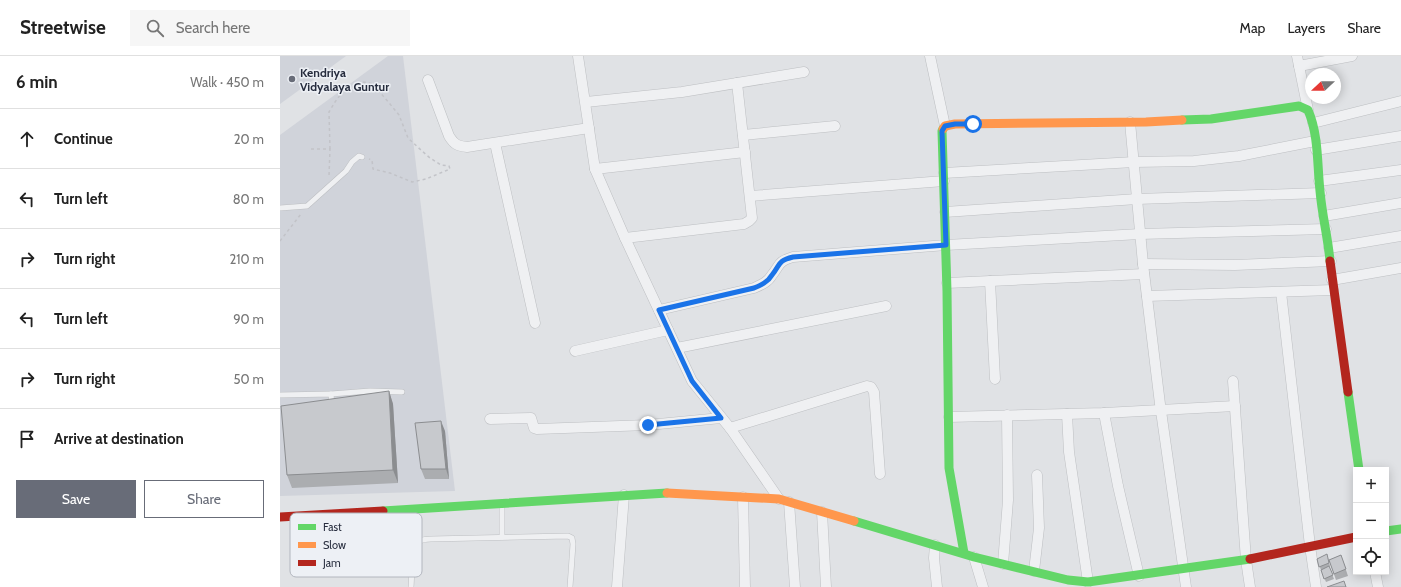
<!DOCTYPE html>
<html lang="en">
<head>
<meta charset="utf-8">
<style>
	body { margin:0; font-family:Cabin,sans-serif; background:#f6f6f6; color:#222 }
	.controls { position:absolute; right:12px; bottom:12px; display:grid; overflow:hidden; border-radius:0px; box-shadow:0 2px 10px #0003 }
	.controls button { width:36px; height:36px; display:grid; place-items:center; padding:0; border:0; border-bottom:1px solid #e0e0e0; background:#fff; color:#222; font:20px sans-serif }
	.compass { position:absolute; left:1025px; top:12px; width:36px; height:36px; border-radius:50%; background:#fff; box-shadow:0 2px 10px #0003; rotate:248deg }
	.stop { position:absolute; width:12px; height:12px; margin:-9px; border:3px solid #1a73e8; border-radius:50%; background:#fff }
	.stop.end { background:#1a73e8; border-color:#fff; box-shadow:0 1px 4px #0008 }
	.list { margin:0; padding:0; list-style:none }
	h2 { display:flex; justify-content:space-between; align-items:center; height:52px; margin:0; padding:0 16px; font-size:17px }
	h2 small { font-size:13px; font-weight:400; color:#767676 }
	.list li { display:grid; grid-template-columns:26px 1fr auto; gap:12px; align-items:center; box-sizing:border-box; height:60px; padding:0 16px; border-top:1px solid #e0e0e0 }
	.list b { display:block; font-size:15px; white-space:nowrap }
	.list em { font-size:13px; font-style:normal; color:#767676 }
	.actions { display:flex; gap:8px; padding:12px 16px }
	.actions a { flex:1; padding:9px 0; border:1px solid #686c78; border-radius:0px; text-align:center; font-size:14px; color:#686c78 }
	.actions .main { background:#686c78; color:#fff }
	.icon { flex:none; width:22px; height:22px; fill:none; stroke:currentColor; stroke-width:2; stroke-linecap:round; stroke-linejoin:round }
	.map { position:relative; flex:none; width:1121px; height:531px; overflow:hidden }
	header { display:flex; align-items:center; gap:24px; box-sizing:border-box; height:56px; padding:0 20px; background:#fff; border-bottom:1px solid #e0e0e0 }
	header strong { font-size:19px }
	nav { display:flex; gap:22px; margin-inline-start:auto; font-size:14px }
	.search { width:280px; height:36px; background:#f6f6f6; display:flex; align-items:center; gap:10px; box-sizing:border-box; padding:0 14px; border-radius:0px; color:#767676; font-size:15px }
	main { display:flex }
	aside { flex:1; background:#fff }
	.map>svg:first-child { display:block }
</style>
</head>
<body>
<header>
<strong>Streetwise</strong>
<div class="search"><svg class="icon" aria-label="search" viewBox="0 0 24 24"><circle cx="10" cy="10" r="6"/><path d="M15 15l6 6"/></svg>Search here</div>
<nav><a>Map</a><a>Layers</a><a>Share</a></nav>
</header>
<main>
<aside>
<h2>6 min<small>Walk · 450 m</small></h2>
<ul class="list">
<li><svg class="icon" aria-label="ahead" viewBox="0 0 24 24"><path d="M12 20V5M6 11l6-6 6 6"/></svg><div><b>Continue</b></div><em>20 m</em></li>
<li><svg class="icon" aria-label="left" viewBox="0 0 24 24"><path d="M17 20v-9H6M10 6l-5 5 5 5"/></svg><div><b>Turn left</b></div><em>80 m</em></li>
<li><svg class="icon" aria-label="right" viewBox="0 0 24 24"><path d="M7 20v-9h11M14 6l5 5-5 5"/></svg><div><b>Turn right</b></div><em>210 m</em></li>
<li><svg class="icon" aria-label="left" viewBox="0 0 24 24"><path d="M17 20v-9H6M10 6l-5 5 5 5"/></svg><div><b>Turn left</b></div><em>90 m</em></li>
<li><svg class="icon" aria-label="right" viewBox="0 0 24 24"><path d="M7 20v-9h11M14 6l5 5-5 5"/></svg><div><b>Turn right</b></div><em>50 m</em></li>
<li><svg class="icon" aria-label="arrive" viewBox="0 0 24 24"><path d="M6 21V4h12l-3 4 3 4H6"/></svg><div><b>Arrive at destination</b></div></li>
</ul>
<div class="actions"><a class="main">Save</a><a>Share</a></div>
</aside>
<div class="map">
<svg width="1121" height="531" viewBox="0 0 1121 531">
	<rect width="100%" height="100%" fill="#e0e2e5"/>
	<g fill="#d0d3da">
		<polygon points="0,0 66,0 0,48"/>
		<polygon points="108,0 123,0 175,435 0,440 0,79"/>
	</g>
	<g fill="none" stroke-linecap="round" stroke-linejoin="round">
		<defs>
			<g id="lane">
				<polyline points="0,152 27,150 66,115 72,106 79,100 82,101"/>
				<polyline points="51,338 90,335 122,336"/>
				<polyline points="0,339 51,338 52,350"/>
				<polyline points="222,448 222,481"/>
				<path d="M131,531C132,522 131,492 138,486C141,484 147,483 151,483L288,480L292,482L293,488L290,531"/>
			</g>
			<g id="street">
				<polyline points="298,0 315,113 345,182 412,325 450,372 499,443"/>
				<polyline points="650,0 665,70"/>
				<polyline points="1017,0 1028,54"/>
				<polyline points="1019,10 1072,0"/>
				<path d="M148,24L169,80C174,88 177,90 187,91L309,72"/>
				<polyline points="306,46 402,36 524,16"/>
				<polyline points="850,66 863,208 880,348 906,531"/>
				<polyline points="1033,67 1121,45"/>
				<polyline points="463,79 555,70"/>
				<polyline points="215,87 255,267"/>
				<polyline points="1036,94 1121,80"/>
				<polyline points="315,113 465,96"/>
				<polyline points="664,117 854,106 914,105 959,100 1035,85"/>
				<polyline points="1039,125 1121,114"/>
				<polyline points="470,140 664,125"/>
				<polyline points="665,156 857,143 1041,137"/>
				<polyline points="1044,160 1121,147"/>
				<polyline points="345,182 464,168 469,165 472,162 457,27"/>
				<polyline points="1049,192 1121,180"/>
				<polyline points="863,208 955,209 1051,205"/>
				<polyline points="1052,224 1121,212"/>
				<polyline points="710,225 715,323"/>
				<polyline points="667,227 864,218"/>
				<polyline points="1001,236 1030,490 1036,531"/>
				<polyline points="867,240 1053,234"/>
				<path d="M379,254L474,232C481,229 488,226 492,219C501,208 497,206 513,201L666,189L860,178L1046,173"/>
				<polyline points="397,292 606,250"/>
				<polyline points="295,295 388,274"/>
				<polyline points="953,325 966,504 970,531"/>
				<polyline points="824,357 838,430 859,520"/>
				<polyline points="787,358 789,396 808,526"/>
				<polyline points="669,361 824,357 955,350"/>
				<polyline points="210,363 251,362 254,372 257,373 368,369 441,362"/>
				<polyline points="450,372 587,330 591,331 594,336 600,418"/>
				<polyline points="463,441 465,531"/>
				<polyline points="509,446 515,531"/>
				<polyline points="542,456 546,531"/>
				<polyline points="655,489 654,502 657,531"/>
				<polyline points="694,501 703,531"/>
				<polyline points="723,508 728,444 727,359"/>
				<polyline points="754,515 759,472 757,419"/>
				<polyline points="1095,516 1098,531"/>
				<polyline points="337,531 344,439"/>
			</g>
		</defs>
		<use href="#lane" stroke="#bdbfc2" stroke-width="6"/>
		<use href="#street" stroke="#bdbfc2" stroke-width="11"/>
		<g stroke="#c2c3c8" stroke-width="1.5" stroke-dasharray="3 3" stroke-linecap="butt">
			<polyline points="31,93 50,93 49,120"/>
			<polyline points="50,93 49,56 55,46 63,35 84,26 93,28 110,48 119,59 128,82 142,95 150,102 161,109 169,110 170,113 146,123 132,126 110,117 93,113 92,104 89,103"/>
			<polyline points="0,185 21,158"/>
		</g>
		<use href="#lane" stroke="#eff0f2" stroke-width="5"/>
		<use href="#street" stroke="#eff0f2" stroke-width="10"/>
		<g stroke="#63d668" stroke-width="9">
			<path d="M902,64L931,63L1019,50L1028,54C1039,80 1037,108 1040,135C1042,159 1048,182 1050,205"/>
			<polyline points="663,73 662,75 667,235 669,412 684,497"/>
			<polyline points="1068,336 1079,414"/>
			<polyline points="103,455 387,437"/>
			<polyline points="574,465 694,501 788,524 808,526 970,503"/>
			<polyline points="1106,475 1121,473"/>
		</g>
		<g stroke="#ff974d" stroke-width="9">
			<polyline points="663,73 665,70 675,68 866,66 902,64"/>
			<polyline points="387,437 499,443 574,465"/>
		</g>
		<g stroke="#b3261e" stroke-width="9">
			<polyline points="1050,205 1068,336"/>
			<polyline points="0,461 103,455"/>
			<polyline points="970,503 1076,481"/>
		</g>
	</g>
	<g fill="#abadb0">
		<polygon points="109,335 113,348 118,427 12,432 7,419"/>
		<polygon points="165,375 169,423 145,423 141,413"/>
		<polygon points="1061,499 1068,520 1056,524 1049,504"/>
		<polygon points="1048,502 1050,510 1049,511 1054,523 1046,526 1041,514 1043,513 1041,514 1037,503"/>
	</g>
	<g fill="#8b8d90">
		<polygon points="109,335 113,348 118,427 113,414"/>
		<polygon points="161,365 165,375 169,423 166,413"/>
	</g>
	<g fill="#c7c9cd" stroke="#8b8d90">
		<polygon points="109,335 113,414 7,419 1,350"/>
		<polygon points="161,365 166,413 141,413 135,367"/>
		<polygon points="1047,498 1049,507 1039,511 1037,503"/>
		<polygon points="1061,499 1066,513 1054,518 1049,504"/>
		<polygon points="1049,510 1053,519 1044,523 1041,514"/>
		<polygon points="1064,525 1066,531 1047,531"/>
	</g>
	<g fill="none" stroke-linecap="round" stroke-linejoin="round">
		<path stroke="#1a73e8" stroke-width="5" d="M368,369L441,362L412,325L379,254L474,232C481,229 488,226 492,219C501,208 497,205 513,201L666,189L662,75L665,70L675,68H693"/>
	</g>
	<circle fill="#686c78" stroke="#edf0f5" stroke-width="1.5" cx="12" cy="23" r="4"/>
	<g text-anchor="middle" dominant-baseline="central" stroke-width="3" stroke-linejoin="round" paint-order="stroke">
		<g font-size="12" font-weight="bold" fill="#272d3e" stroke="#edf0f5" text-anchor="start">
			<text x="20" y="16">Kendriya<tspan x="20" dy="14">Vidyalaya Guntur</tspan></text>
		</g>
	</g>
	<rect x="10" y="457" width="132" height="64" rx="6" fill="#edf0f5" stroke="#b2b6be" stroke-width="1"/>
	<rect x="18" y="468" width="18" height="6" fill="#63d668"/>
	<rect x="18" y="486" width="18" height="6" fill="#ff974d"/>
	<rect x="18" y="504" width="18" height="6" fill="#b3261e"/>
	<g font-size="11" fill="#272d3e">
		<text x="43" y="475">Fast</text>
		<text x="43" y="493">Slow</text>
		<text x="43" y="511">Jam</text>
	</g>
</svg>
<div class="controls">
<button>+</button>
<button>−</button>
<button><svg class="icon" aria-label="locate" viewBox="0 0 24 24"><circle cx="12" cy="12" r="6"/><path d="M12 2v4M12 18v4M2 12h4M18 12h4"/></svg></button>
</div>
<svg class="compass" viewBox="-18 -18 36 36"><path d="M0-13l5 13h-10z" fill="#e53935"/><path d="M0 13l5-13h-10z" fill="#767676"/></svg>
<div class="stop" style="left:693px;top:68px"></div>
<div class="stop end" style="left:368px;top:369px"></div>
</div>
</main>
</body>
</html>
